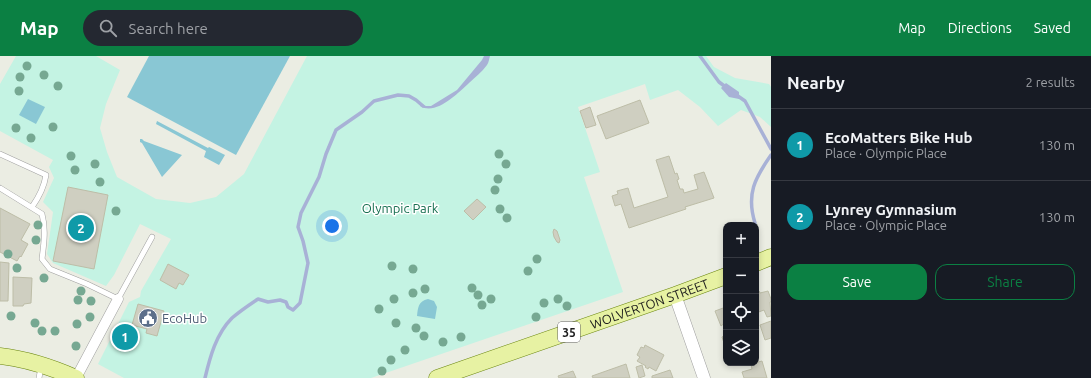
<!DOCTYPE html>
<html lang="en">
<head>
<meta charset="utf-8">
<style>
	body { margin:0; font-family:Ubuntu,sans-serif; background:#242831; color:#f1f3f6 }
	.controls { position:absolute; right:12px; bottom:12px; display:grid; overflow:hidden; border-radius:8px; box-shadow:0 2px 6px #0003 }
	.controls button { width:36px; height:36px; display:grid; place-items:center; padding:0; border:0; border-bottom:1px solid #363941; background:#171b24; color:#f1f3f6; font:20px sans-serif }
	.you { position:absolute; left:332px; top:170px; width:14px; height:14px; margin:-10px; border:3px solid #fff; border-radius:50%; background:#1a73e8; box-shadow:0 0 0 6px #1a73e833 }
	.badge { display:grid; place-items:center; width:26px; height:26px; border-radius:50%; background:#0b8043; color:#fff; font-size:13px; font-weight:700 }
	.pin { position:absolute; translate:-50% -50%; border:2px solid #fff; box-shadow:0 1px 4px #0006 }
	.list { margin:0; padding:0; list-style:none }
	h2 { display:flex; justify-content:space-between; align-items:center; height:52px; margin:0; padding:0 16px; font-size:17px }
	h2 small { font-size:13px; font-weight:400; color:#9ea1a6 }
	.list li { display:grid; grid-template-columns:26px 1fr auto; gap:12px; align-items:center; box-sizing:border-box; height:72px; padding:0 16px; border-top:1px solid #363941 }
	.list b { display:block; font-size:15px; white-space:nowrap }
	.list p { margin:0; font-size:13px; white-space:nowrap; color:#9ea1a6 }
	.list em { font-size:13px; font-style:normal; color:#9ea1a6 }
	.actions { display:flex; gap:8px; padding:12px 16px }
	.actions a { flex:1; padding:9px 0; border:1px solid #0b8043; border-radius:12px; text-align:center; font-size:14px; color:#0b8043 }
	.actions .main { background:#0b8043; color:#fff }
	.icon { flex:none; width:22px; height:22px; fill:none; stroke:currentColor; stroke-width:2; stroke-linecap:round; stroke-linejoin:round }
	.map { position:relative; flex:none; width:771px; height:322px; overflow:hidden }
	header { display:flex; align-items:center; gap:24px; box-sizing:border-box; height:56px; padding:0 20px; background:#0b8043; color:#fff }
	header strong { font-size:19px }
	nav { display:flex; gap:22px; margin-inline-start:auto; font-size:14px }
	.search { width:280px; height:36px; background:#242831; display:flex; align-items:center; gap:10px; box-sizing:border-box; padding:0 14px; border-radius:22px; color:#9ea1a6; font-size:15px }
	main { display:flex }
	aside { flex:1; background:#171b24 }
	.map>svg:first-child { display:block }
</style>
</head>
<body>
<header>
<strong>Map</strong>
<div class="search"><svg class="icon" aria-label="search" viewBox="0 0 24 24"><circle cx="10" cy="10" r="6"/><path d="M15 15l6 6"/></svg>Search here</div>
<nav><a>Map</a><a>Directions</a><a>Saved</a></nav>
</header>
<main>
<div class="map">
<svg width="771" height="322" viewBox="0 0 771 322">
	<rect width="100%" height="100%" fill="#ebede3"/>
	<polygon fill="#c4f3e3" points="16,0 96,0 120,14 106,48 100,72 107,96 117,121 156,143 190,147 216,141 244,118 307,0 706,0 714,11 735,22 769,28 771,31 771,71 760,61 741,54 718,70 700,51 678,34 650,44 645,28 578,51 600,116 584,121 623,236 371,322 124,322 98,308 129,246 140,241 141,235 171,183 140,168 114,219 106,230 53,207 47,198 53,156 43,146 54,122 49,111 53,104 0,75 0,28"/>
	<g fill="#89c7d4">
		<polygon points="149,0 290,0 236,99 127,41"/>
		<polygon points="28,43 45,51 36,68 19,59"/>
		<polygon points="157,65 208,92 209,91 225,99 219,109 204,101 206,95 156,68"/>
		<polygon points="140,83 142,83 144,85 182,99 162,121 142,87 140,86"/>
		<path d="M428,243L434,245L437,251L435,263L417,260C418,252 418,245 428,243Z"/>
	</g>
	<g fill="#a8b1d6">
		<path d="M484,0H490C489,3 489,6 487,9C482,16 475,21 469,27C458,37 436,60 420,50V47L426,50H431L457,34L482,4Z"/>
		<polygon points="726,27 739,36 739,43 729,41 721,32"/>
	</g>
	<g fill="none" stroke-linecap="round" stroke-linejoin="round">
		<g stroke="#a8b1d6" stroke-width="3.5">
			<polyline points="700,0 719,26 727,32"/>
			<polyline points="735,38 745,45 771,93"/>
			<path d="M755,167C746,138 755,122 771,99"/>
			<path d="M205,322C210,301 216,278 232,262C240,255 249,249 258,243L268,246L280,244L286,246L288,251L293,254L300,247L308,207L303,185L298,171L301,157L319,121L326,98L336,74L362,56L374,45L398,39L409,40L416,44L423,50"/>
		</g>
	</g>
	<g fill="#cfcfc1" stroke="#bdbda7">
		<polygon points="640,44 649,67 606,83 597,60"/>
		<polygon points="590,51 596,69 586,72 580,55"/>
		<polygon points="669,100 675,118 677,117 679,123 677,124 680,133 683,133 684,137 698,133 694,119 704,116 714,142 685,151 686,153 629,172 621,148 615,150 612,140 618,138 617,135 628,132 634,152 668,141 656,104"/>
		<polygon points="68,131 108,139 94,213 53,205"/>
		<polygon points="477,143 486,151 473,164 464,155"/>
		<polygon points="0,152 30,168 21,184 28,188 21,201 20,200 17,205 0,196"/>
		<polygon points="554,173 557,175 560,184 559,187 557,186 554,181 553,176"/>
		<polygon points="0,206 9,207 8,245 0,245"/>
		<polygon points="168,208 189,219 183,229 179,227 176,233 160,224"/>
		<polygon points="13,221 32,222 31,247 24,248 23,250 13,250"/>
		<polygon points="759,235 760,237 768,235 771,243 771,246 770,246 771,260 767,261 764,254 756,257 756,236"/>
		<polygon points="138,248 164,255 157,280 146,277 147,273 132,269"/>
		<polygon points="726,251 726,266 721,270 715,255"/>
		<polygon points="771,265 771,282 765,284 760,269"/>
		<polygon points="125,275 129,277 124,287 120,285"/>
		<polygon points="726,279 726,293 722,281"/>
		<polygon points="645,289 664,299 656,315 649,311 648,313 645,311 646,310 637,305 640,301 637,299 641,291 644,292"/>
		<polygon points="762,305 767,322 744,322 742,316 752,313 751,308"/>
		<polygon points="626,308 630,322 593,322 592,320"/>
		<polygon points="642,309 645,320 639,322 636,311"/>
		<polygon points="670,314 673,322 652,322 652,320"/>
		<polygon points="573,315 576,322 559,322 558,320"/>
	</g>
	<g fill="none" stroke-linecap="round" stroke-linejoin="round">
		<defs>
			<g id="service">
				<path d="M0,98L46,119C44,132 39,141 32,151"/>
				<path d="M0,132L42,158C46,173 44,187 42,203L50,213L87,228L118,243L152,181"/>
				<polyline points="39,322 41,311"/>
			</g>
			<polyline id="minor" points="76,322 118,243"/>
			<polyline id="tertiary" points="675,239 704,322"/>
			<g id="primary">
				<polyline points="756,207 771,201"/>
				<path d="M0,300C27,303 51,311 76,322"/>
				<path id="s1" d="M437,322L675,239L726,220"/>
			</g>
		</defs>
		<use href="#service" stroke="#a0a0a0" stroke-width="6"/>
		<use href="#minor" stroke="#a0a0a0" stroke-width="11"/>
		<use href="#tertiary" stroke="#a0a0a0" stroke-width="13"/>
		<use href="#primary" stroke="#6a860f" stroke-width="17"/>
		<use href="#service" stroke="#fff" stroke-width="5"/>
		<use href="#minor" stroke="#fff" stroke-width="10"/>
		<use href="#tertiary" stroke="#fff" stroke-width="12"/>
		<use href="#primary" stroke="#e7f2a3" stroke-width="16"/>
	</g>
	<g fill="#76a892">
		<circle cx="27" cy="10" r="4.5"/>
		<circle cx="44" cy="19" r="4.5"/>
		<circle cx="20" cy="21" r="4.5"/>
		<circle cx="58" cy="30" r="4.5"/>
		<circle cx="19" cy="35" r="4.5"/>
		<circle cx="53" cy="71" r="4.5"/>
		<circle cx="16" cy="72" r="4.5"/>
		<circle cx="31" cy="82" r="4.5"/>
		<circle cx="499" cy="98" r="4.5"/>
		<circle cx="71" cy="100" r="4.5"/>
		<circle cx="95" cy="108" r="4.5"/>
		<circle cx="506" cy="108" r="4.5"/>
		<circle cx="75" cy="114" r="4.5"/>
		<circle cx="498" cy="123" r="4.5"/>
		<circle cx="100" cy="126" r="4.5"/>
		<circle cx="495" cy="134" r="4.5"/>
		<circle cx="500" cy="153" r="4.5"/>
		<circle cx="116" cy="155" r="4.5"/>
		<circle cx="507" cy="162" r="4.5"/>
		<circle cx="38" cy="169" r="4.5"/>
		<circle cx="36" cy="184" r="4.5"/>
		<circle cx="8" cy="198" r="4.5"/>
		<circle cx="537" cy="203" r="4.5"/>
		<circle cx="392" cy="210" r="4.5"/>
		<circle cx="17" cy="212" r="4.5"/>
		<circle cx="413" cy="213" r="4.5"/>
		<circle cx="528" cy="215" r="4.5"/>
		<circle cx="44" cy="222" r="4.5"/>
		<circle cx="472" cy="232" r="4.5"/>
		<circle cx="425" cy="233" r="4.5"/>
		<circle cx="81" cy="235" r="4.5"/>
		<circle cx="413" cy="237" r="4.5"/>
		<circle cx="478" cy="239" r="4.5"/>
		<circle cx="394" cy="243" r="4.5"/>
		<circle cx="491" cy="243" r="4.5"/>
		<circle cx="558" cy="243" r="4.5"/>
		<circle cx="78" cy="244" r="4.5"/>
		<circle cx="91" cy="245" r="4.5"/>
		<circle cx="544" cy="247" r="4.5"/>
		<circle cx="482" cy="249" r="4.5"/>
		<circle cx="567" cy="250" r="4.5"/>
		<circle cx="379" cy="253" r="4.5"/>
		<circle cx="11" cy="260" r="4.5"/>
		<circle cx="90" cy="261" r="4.5"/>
		<circle cx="536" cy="261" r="4.5"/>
		<circle cx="35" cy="267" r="4.5"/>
		<circle cx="396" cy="267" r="4.5"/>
		<circle cx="77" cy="268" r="4.5"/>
		<circle cx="416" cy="272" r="4.5"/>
		<circle cx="42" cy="275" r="4.5"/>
		<circle cx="55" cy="275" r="4.5"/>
		<circle cx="424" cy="280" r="4.5"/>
		<circle cx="461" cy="281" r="4.5"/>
		<circle cx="443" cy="286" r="4.5"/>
		<circle cx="76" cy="290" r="4.5"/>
		<circle cx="405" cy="294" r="4.5"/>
		<circle cx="391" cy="304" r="4.5"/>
		<circle cx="382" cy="315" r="4.5"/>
	</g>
	<defs>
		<symbol id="civic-disc" viewBox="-11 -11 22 22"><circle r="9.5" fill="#5c6f8a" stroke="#fff"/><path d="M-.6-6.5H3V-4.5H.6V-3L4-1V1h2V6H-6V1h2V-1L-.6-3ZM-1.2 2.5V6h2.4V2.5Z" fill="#fff"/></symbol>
	</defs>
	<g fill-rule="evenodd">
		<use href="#civic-disc" x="137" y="251" width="22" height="22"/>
	</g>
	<g text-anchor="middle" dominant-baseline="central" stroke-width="3" stroke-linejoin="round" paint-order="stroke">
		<rect fill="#fff" stroke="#606060" stroke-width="1" x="558" y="266" width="22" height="20" rx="3"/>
		<g font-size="12" font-weight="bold" fill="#1c1c1c">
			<text x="569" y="276">35</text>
		</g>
		<g font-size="13" fill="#166f50" stroke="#fff">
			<text x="400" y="152">Olympic Park</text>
		</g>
		<g font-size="13" fill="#1c1c1c" stroke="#fff">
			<text stroke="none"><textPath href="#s1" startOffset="225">WOLVERTON STREET</textPath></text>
		</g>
		<g font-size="13" fill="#4e5e75" stroke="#fff" text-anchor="start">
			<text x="162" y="262">EcoHub</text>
		</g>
	</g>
</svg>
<div class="controls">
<button>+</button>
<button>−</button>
<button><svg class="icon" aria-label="locate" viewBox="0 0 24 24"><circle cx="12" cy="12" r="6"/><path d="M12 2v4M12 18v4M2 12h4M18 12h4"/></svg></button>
<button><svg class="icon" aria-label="layers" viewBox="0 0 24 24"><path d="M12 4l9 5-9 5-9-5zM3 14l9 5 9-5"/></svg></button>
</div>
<div class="you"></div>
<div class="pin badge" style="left:125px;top:281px;background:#0f9aa8">1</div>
<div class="pin badge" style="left:81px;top:172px;background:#0f9aa8">2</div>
</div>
<aside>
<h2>Nearby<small>2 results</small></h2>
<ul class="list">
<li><span class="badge" style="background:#0f9aa8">1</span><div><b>EcoMatters Bike Hub</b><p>Place · Olympic Place</p></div><em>130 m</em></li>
<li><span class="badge" style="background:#0f9aa8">2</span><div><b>Lynrey Gymnasium</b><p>Place · Olympic Place</p></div><em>130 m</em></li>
</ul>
<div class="actions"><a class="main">Save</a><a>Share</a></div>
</aside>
</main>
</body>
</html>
